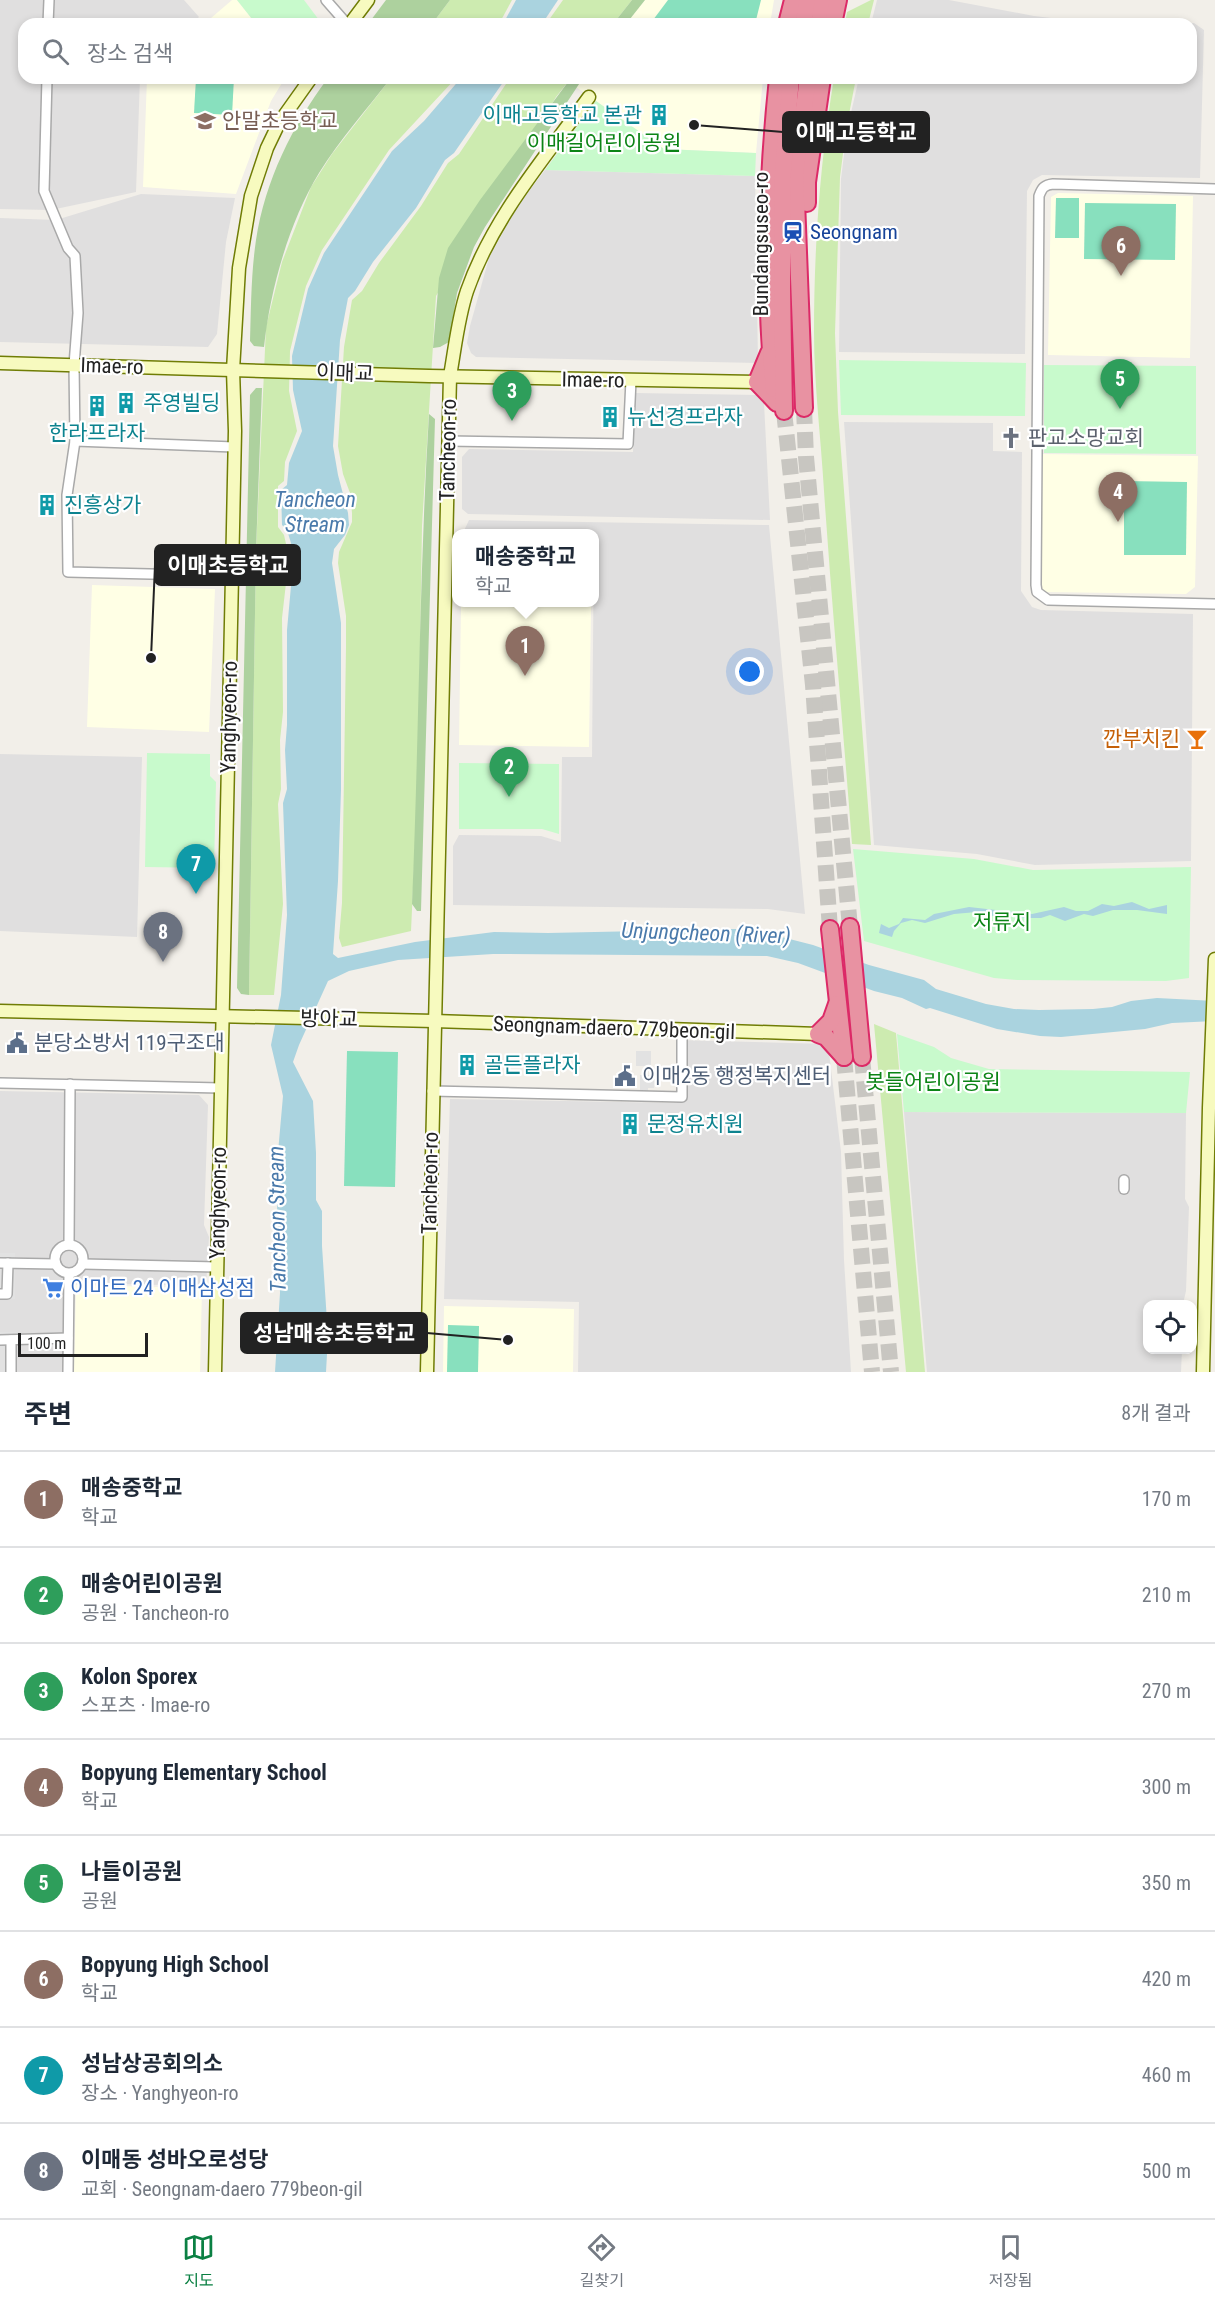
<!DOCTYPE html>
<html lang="ko">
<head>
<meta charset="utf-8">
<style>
	body { margin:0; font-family:"Roboto Condensed","Noto Sans KR",sans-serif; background:#f6f6f7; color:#1f2937 }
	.controls { position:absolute; right:18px; bottom:18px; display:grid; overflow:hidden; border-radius:12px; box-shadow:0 3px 9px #0003 }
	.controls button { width:54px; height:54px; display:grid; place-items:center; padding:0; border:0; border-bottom:2px solid #e0e1e3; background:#fff; color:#1f2937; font:30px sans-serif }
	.scale { position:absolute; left:18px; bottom:15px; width:130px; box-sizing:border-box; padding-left:6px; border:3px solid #222; border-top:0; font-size:16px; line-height:21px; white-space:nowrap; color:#222; -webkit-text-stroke:4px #fff; paint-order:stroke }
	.you { position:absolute; left:750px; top:672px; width:21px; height:21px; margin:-15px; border:4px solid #fff; border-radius:50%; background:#1a73e8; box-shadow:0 0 0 9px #1a73e833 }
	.badge { display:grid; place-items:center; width:39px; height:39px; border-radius:50%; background:#0b8043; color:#fff; font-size:20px; font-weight:700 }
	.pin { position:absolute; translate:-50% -50px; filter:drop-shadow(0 2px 3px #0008) }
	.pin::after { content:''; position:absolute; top:32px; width:21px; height:18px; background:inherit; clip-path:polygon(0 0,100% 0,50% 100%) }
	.popup { position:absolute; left:452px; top:529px; width:147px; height:78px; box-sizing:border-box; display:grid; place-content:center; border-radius:12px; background:#fff; filter:drop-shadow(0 2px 4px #0005); font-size:20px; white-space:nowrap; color:#747a83 }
	.popup b { font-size:22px; color:#1f2937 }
	.popup::after { content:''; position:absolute; left:50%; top:100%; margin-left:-12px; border:12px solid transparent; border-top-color:#fff }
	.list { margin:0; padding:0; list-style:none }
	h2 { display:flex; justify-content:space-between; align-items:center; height:78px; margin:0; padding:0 24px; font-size:26px }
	h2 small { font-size:20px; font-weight:400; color:#747a83 }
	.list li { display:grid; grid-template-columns:39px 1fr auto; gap:18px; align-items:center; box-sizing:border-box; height:96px; padding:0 24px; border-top:2px solid #e0e1e3 }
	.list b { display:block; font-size:22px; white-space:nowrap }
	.list p { margin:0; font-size:20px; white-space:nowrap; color:#747a83 }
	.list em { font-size:20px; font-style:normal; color:#747a83 }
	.icon { flex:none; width:33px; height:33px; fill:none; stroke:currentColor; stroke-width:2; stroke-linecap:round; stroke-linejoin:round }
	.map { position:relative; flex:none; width:1215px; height:1372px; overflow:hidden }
	.search { position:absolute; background:#fff; box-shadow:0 3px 9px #0003; left:18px; right:18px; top:18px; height:66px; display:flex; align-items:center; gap:15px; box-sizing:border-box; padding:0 21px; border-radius:18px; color:#747a83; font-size:22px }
	.sheet { height:846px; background:#fff }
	nav { display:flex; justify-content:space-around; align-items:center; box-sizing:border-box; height:84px; border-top:2px solid #e0e1e3; background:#fff; font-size:16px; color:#747a83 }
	nav a { display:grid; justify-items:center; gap:3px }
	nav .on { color:#0b8043 }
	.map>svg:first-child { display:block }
</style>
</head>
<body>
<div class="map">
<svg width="1215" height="1372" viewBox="0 0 1215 1372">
	<rect width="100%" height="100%" fill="#f2efe9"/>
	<g fill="#e0dfdf">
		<polygon points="0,0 184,0 199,17 191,24 24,24 24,78 140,78 136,192 51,210 0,209"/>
		<polygon points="877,0 949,0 1034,16 1068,20 1109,21 1125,24 1194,23 1204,30 1200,178 1042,175 1033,180 1027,191 1025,354 839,352 841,179 847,130 859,78 1191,78 1191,24 871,24"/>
		<polygon points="545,170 755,176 758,363 476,357 471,353 467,343 470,326 489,258 517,207"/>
		<polygon points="141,194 235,198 226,242 217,334 208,347 0,342 0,218 56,220"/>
		<polygon points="635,393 758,395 764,403 770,520 468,514 462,509 462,457 469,449 633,452"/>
		<polygon points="844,422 993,423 993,451 1022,452 1021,591 1032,607 1041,610 1193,614 1191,861 1035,865 977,854 874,845"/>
		<polygon points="469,520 769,525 805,914 768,909 453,905 453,846 459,835 541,836 561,842 562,757 592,757 594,534 463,533"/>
		<polygon points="0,754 142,757 137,937 0,931"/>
		<polygon points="679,1040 828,1044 841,1152 844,1260 851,1372 578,1372 579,1302 444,1299 450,1099 677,1103"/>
		<polygon points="0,1091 199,1095 208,1105 204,1225 209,1237 206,1286 75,1283 72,1372 0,1372"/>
		<polygon points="904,1112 1186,1113 1185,1199 1189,1207 1186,1291 1183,1304 1148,1304 1148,1350 1182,1350 1181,1372 927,1372"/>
	</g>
	<g fill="#ffffe5">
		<polygon points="232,0 237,0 256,24 204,24"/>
		<polygon points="645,0 774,0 770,24 626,24"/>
		<polygon points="147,78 285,78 271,101 236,194 143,187"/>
		<polygon points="583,78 763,78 756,153 664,149 576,87"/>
		<polygon points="1058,193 1193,196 1190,358 1048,355 1051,197"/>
		<polygon points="1039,454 1198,456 1195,587 1186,594 1043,592 1039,588"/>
		<polygon points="92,585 215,589 209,732 87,727"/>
		<polygon points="461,604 591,606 589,747 459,745"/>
		<polygon points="76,1285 202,1288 200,1372 74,1372"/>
		<polygon points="444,1306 574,1309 573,1372 443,1372"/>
	</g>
	<g fill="#cdebb0">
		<polygon points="450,0 512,0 499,24 432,24"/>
		<polygon points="563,0 632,0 613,24 546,24"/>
		<polygon points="871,0 874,0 868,24 845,24 847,12"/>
		<polygon points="391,78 456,78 389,150 322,250 306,286 290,351 289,391 297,431 285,462 284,481 278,486 278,527 284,535 289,557 282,618 283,712 280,740 281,789 278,804 283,904 274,995 249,995 256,550 266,327 282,262 311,187 332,154"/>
		<polygon points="510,78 571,78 556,97 436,296 422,526 418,779 411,931 342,947 339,938 342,903 346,647 346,616 338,563 339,552 352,522 352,513 350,493 343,474 338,446 344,347 352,300 362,291 379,263 421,206 448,163 459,154"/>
		<path d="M834,78H856L846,130L840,177L835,333L838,412L871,845L852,844C843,726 832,609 824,491C821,438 814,385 814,332C814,247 820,162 834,78Z"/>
		<polygon points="874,1024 896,1033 925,1372 906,1372"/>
	</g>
	<g fill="#add19e">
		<polygon points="386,0 450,0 432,24 368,24"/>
		<polygon points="632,0 645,0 626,24 613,24"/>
		<path d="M328,78H391C367,109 340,139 319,173C289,222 270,290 264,347L254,346L250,341C251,308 251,274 256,240C265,181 292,126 328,78Z"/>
		<polygon points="571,78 583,78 485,227 474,247 457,293 449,342 440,347 433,348 439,278 448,248 480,200"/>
		<polygon points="256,388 262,388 256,550 249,995 241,994 237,988 250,395"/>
		<path d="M429,414L435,419L421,911H417L412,904C419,741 419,578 429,414Z"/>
	</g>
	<g fill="#c8facc">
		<polygon points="237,0 304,0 322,24 256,24"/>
		<polygon points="596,101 664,149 756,153 755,176 545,170"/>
		<polygon points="839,360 1026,363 1025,416 841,415"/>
		<polygon points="1044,365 1196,366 1196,454 1044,453"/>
		<polygon points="147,753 210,754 210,776 216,782 214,868 145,867"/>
		<polygon points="459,763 559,764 559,834 542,829 459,829"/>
		<polygon points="853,849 974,859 1033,870 1191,867 1189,978 1166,981 1017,980 994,978 864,941"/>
		<polygon points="897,1034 934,1047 951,1058 989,1069 1190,1072 1186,1113 904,1112"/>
	</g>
	<g fill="#88e0be">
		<polygon points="668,0 761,0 755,24 650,24"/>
		<polygon points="196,78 234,78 232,115 194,113"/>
		<polygon points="1056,198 1079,198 1079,238 1055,238"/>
		<polygon points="1085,203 1176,204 1175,260 1084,259"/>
		<polygon points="1124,481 1187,482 1186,555 1124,555"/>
		<polygon points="347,1051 398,1052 395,1187 344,1186"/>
		<polygon points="448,1325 479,1326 478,1372 447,1372"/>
	</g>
	<g fill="#e2e2e2">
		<rect x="636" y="1051" width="15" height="15"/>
		<polygon points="640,1075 655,1075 654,1088 648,1088 648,1095 640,1095"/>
		<rect x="0" y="1253" width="15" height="46"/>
		<polygon points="0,1332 17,1332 16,1372 0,1372"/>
	</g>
	<g fill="#aad3df">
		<polygon points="516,0 558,0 542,24 503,24"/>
		<polygon points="461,78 506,78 454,153 445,160 416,208 373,262 355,291 348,298 340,340 333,446 338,475 348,513 349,525 345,535 334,549 332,563 341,623 341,790 338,881 333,954 338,958 415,942 494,932 548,933 736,929 758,931 813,945 869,965 924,980 936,989 986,1004 1014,1009 1039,1010 1093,1009 1112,1007 1131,1001 1157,998 1215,1001 1215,1021 1172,1023 1145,1029 1061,1037 1040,1036 997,1029 930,1008 926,1009 902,998 874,991 798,963 767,956 493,954 398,960 349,971 328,981 299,1045 293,1062 313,1101 316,1153 316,1200 322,1211 322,1246 328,1336 326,1372 275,1372 280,1293 276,1175 283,1096 271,1045 281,995 287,915 283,803 287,789 285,750 287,725 287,630 294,553 287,530 282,525 281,490 287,485 289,463 302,431 293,390 292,356 308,289 324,253 392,151 424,121"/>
		<polygon points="1132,902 1149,909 1167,905 1167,914 1137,910 1113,910 1093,916 1084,914 1065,921 1050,915 1041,918 1023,918 1009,914 991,916 977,912 954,914 925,923 912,920 901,923 894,931 892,937 879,933 881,924 889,928 899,924 903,918 925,920 934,914 969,907 1032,914 1064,907 1076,911 1088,911 1102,904 1114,906"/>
	</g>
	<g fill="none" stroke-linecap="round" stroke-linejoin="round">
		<g stroke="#c8c6c1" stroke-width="16" stroke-dasharray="16 8" stroke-linecap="butt">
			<polyline points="804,408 806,457 850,927"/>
			<polyline points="784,411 813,685 830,929"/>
			<polyline points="844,1057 872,1372"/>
			<polyline points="862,1057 891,1372"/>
		</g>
		<defs>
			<g id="street">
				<polyline points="326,0 347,24"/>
				<polyline points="48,24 49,0"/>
				<polyline points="47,78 44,191 68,248 75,256 78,313 74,365 75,441 67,495 68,572 232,576"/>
				<path d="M1215,189L1053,184C1044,185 1042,188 1039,196L1036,585L1037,592L1048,600L1215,604"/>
				<polyline points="75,441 234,447"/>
				<polyline points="448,441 628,444 631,380"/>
				<polyline points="0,1083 220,1088"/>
				<polyline points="432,1091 682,1097 682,1030"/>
				<polyline points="1124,1189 1124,1180"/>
				<circle cx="69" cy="1259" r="14"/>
				<polyline points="69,1245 70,1084"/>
				<polyline points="0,1263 56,1264"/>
				<polyline points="83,1264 217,1267"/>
				<polyline points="0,1294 7,1294 8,1263"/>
				<polyline points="0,1340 68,1338"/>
				<polyline points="11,1340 11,1372"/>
				<polyline points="68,1372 69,1274"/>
			</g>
			<g id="secondary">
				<polyline points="350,24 368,0"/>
				<polyline points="0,363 429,376 757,382"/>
				<polyline points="0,1011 434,1021 818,1034"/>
				<polyline points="215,1372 232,576 235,431 233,370 239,268 251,196 267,148 279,123 311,78"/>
				<path d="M427,1372L450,376C455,348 458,318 467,291C493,217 544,159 589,97"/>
				<polyline points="1203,1372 1209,1108 1215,959"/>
			</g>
			<g id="highway">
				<polyline points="787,24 793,0"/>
				<polyline points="803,24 808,0"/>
				<polyline points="819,24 823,0"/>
				<polyline points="833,24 838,0"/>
				<polyline points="807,203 807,182 822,78"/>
				<polyline points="769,353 757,382 777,403"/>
				<path d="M774,389C764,285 767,182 778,78"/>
				<polyline points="804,408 795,174 808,78"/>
				<polyline points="784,411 782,288 783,172 791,78"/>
				<polyline points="850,927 862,1057"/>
				<polyline points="830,929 844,1057"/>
				<polyline points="837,1004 831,1021 818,1034 826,1037 844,1057"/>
			</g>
		</defs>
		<use href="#street" stroke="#a9a9a9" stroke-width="12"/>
		<use href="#secondary" stroke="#707d05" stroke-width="15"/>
		<use href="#highway" stroke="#dc2a67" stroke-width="20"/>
		<use href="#street" stroke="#fff" stroke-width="9"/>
		<use href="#secondary" stroke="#f7fabf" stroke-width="12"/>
		<use href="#highway" stroke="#e892a2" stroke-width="16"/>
	</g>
	<defs>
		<symbol id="building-bare" viewBox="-9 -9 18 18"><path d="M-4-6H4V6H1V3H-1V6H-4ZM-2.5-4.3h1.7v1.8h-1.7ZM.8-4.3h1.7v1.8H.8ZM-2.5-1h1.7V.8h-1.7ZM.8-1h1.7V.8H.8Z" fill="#0f9aa8" stroke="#fff" stroke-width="2.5" paint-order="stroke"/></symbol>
		<symbol id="school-bare" viewBox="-9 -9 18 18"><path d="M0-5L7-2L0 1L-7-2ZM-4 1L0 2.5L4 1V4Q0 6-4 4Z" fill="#8d6e63" stroke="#fff" stroke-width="2.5" paint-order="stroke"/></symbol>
		<symbol id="station-bare" viewBox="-9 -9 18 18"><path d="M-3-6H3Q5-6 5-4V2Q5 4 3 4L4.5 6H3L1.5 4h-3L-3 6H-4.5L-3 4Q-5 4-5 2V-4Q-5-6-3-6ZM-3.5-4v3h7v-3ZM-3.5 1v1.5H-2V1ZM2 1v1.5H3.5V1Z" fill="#1a4fb4" stroke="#fff" stroke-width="2.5" paint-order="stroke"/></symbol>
		<symbol id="church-bare" viewBox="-9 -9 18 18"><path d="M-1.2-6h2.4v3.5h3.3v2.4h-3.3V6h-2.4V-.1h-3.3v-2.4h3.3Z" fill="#6b7280" stroke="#fff" stroke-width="2.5" paint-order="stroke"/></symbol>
		<symbol id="bar-bare" viewBox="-9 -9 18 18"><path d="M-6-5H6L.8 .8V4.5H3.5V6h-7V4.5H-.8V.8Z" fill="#e8710a" stroke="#fff" stroke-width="2.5" paint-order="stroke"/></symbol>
		<symbol id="civic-bare" viewBox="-9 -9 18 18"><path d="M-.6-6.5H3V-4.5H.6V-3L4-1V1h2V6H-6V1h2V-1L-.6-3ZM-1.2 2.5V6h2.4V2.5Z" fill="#5c6f8a" stroke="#fff" stroke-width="2.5" paint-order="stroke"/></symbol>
		<symbol id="supermarket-bare" viewBox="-9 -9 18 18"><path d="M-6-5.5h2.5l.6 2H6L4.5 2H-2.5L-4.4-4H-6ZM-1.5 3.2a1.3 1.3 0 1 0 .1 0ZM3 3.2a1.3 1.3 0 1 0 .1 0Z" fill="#3f7fe0" stroke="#fff" stroke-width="2.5" paint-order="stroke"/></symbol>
	</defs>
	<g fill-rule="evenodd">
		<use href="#building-bare" x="644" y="100" width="30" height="30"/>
		<use href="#school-bare" x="190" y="106" width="30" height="30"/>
		<use href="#station-bare" x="778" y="217" width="30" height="30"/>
		<use href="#building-bare" x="111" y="388" width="30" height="30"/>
		<use href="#building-bare" x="82" y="391" width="30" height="30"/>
		<use href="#building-bare" x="595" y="402" width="30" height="30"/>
		<use href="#church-bare" x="996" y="423" width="30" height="30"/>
		<use href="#building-bare" x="32" y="490" width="30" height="30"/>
		<use href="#bar-bare" x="1182" y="724" width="30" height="30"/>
		<use href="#civic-bare" x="2" y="1028" width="30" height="30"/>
		<use href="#building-bare" x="452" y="1050" width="30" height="30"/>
		<use href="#civic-bare" x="610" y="1061" width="30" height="30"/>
		<use href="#building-bare" x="615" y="1109" width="30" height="30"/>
		<use href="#supermarket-bare" x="38" y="1273" width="30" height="30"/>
	</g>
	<g text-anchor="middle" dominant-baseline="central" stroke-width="4.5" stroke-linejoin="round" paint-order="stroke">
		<g font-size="21" fill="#0d838f" stroke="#fff" text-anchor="start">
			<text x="642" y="115" text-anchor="end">이매고등학교 본관</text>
			<text x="143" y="403">주영빌딩</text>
			<text x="627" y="417">뉴선경프라자</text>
			<text x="97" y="433" text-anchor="middle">한라프라자</text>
			<text x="64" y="505">진흥상가</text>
			<text x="484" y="1065">골든플라자</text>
			<text x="647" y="1124">문정유치원</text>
		</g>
		<g font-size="21" fill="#785e54" stroke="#fff" text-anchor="start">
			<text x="222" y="121">안말초등학교</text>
		</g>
		<g font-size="21" fill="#0c8416" stroke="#fff">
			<text x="604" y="143">이매길어린이공원</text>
			<text x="1002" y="922">저류지</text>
			<text x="933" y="1082">봇들어린이공원</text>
		</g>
		<g font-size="21" fill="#164399" stroke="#fff" text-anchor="start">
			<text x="810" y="232">Seongnam</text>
		</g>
		<g font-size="21" fill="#222" stroke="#fff">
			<text transform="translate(761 244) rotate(-90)">Bundangsuseo-ro</text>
			<text transform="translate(112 366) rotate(2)">Imae-ro</text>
			<text transform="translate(345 373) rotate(2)">이매교</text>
			<text transform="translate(593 380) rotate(1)">Imae-ro</text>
			<text transform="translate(448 450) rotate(-89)">Tancheon-ro</text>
			<text transform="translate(229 717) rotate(-89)">Yanghyeon-ro</text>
			<text transform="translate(329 1019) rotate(1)">방아교</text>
			<text transform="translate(614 1028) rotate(2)">Seongnam-daero 779beon-gil</text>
			<text transform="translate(430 1183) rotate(-89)">Tancheon-ro</text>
			<text transform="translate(218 1203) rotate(-89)">Yanghyeon-ro</text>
		</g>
		<g font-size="21" fill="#5b616d" stroke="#fff" text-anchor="start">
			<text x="1028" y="438">판교소망교회</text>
		</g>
		<g font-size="21" fill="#c56008" stroke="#fff" text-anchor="end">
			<text x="1180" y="739">깐부치킨</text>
		</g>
		<g font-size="21" fill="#4e5e75" stroke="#fff" text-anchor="start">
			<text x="34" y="1043">분당소방서 119구조대</text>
			<text x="642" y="1076">이매2동 행정복지센터</text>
		</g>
		<g font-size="21" fill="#366cbe" stroke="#fff" text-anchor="start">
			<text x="70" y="1288">이마트 24 이매삼성점</text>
		</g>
		<g font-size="22" font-style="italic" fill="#4a7aab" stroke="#fff">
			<text x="315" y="499">Tancheon<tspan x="315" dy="25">Stream</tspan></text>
			<text transform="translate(706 933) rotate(2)">Unjungcheon (River)</text>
			<text transform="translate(277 1219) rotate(-91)">Tancheon Stream</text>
		</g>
	</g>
	<path fill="none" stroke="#222" stroke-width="2" d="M694 125L783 132M151 658L155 565M508 1340L427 1333"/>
	<g fill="#222" stroke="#fff" stroke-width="2">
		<circle cx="694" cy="125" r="6"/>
		<circle cx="151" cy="658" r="6"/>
		<circle cx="508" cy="1340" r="6"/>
	</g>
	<g fill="#222" stroke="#222" stroke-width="2">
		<rect x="783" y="112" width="146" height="40" rx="6"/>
		<rect x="155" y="545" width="145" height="40" rx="6"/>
		<rect x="241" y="1313" width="186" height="40" rx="6"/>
	</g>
	<g font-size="22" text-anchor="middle" font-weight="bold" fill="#fff">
		<text x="856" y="140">이매고등학교</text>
		<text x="228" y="573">이매초등학교</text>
		<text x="334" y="1341">성남매송초등학교</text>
	</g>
</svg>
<div class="controls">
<button><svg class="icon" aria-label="locate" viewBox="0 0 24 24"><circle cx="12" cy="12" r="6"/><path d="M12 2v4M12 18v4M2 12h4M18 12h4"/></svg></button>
</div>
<div class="scale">100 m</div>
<div class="you"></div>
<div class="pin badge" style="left:525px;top:676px;background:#8d6e63">1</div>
<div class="popup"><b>매송중학교</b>학교</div>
<div class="pin badge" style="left:509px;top:797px;background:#2e9e5b">2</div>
<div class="pin badge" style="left:512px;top:421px;background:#2e9e5b">3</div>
<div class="pin badge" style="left:1118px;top:522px;background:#8d6e63">4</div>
<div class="pin badge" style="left:1120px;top:409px;background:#2e9e5b">5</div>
<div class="pin badge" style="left:1121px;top:276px;background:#8d6e63">6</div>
<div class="pin badge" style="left:196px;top:894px;background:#0f9aa8">7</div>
<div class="pin badge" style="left:163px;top:962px;background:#6b7280">8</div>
<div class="search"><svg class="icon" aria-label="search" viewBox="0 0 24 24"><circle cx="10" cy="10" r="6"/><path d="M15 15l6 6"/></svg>장소 검색</div>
</div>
<section class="sheet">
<h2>주변<small>8개 결과</small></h2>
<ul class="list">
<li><span class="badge" style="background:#8d6e63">1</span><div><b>매송중학교</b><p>학교</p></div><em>170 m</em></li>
<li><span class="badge" style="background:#2e9e5b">2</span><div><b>매송어린이공원</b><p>공원 · Tancheon-ro</p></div><em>210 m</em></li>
<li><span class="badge" style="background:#2e9e5b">3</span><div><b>Kolon Sporex</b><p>스포츠 · Imae-ro</p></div><em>270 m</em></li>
<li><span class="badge" style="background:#8d6e63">4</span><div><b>Bopyung Elementary School</b><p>학교</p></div><em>300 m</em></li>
<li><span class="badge" style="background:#2e9e5b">5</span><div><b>나들이공원</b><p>공원</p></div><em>350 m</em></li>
<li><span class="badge" style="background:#8d6e63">6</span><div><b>Bopyung High School</b><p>학교</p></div><em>420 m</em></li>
<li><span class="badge" style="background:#0f9aa8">7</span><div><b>성남상공회의소</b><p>장소 · Yanghyeon-ro</p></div><em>460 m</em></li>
<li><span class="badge" style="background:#6b7280">8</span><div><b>이매동 성바오로성당</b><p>교회 · Seongnam-daero 779beon-gil</p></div><em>500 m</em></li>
</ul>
</section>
<nav>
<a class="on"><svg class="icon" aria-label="map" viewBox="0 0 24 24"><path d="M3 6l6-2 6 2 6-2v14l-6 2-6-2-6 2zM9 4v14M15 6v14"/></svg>지도</a>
<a><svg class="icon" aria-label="directions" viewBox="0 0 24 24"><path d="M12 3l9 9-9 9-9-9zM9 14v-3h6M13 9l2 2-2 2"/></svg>길찾기</a>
<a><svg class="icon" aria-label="saved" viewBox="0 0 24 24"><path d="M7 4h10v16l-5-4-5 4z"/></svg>저장됨</a>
</nav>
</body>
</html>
